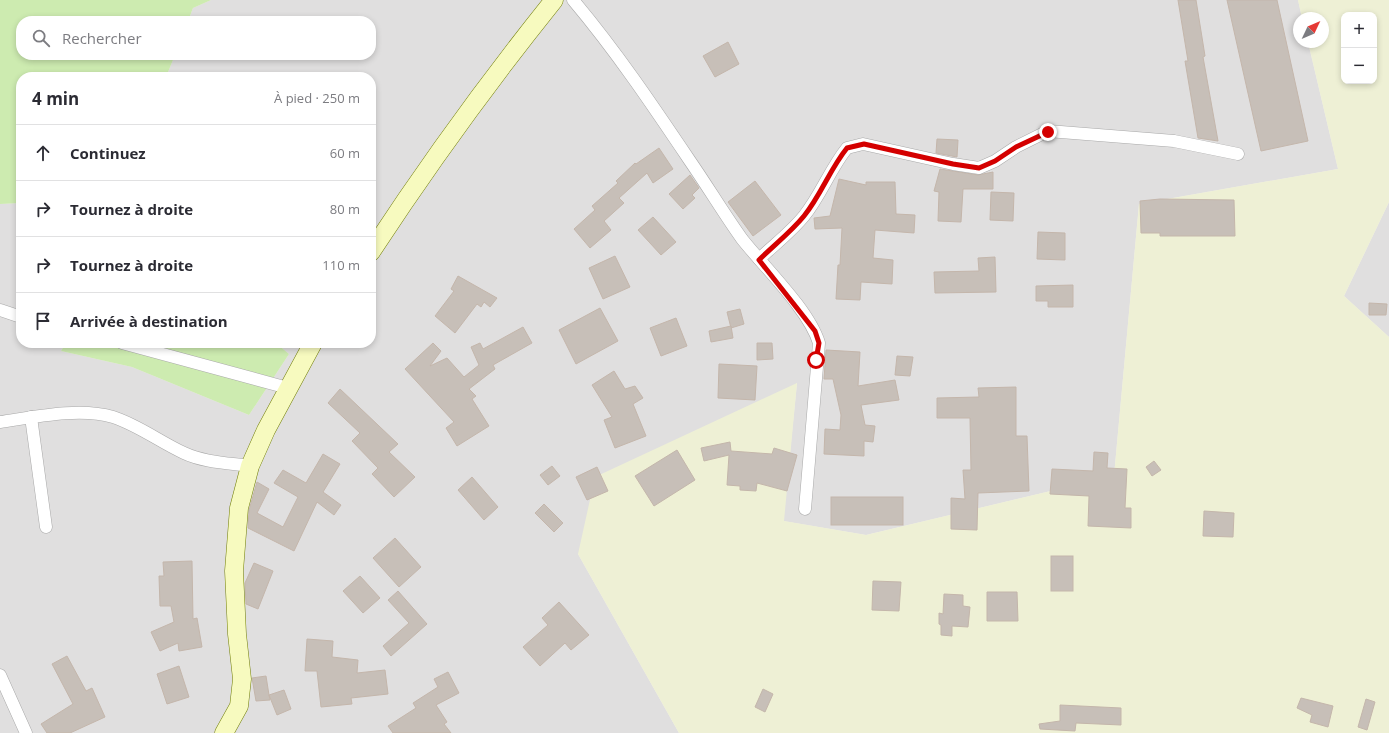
<!DOCTYPE html>
<html lang="fr">
<head>
<meta charset="utf-8">
<style>
	body { margin:0; font-family:"Open Sans",sans-serif; background:#f7f7f7; color:#2b2b33 }
	.controls { position:absolute; right:12px; top:12px; display:grid; overflow:hidden; border-radius:8px; box-shadow:0 2px 6px #0003 }
	.controls button { width:36px; height:36px; display:grid; place-items:center; padding:0; border:0; border-bottom:1px solid #e1e1e2; background:#fff; color:#2b2b33; font:20px sans-serif }
	.compass { position:absolute; left:1293px; top:12px; width:36px; height:36px; border-radius:50%; background:#fff; box-shadow:0 2px 6px #0003; rotate:46deg }
	.stop { position:absolute; width:12px; height:12px; margin:-9px; border:3px solid #d40000; border-radius:50%; background:#fff }
	.stop.end { background:#d40000; border-color:#fff; box-shadow:0 1px 4px #0008 }
	.list { margin:0; padding:0; list-style:none }
	h2 { display:flex; justify-content:space-between; align-items:center; height:52px; margin:0; padding:0 16px; font-size:17px }
	h2 small { font-size:13px; font-weight:400; color:#7c7c81 }
	.list li { display:grid; grid-template-columns:26px 1fr auto; gap:12px; align-items:center; box-sizing:border-box; height:56px; padding:0 16px; border-top:1px solid #e1e1e2 }
	.list b { display:block; font-size:15px; white-space:nowrap }
	.list em { font-size:13px; font-style:normal; color:#7c7c81 }
	.icon { flex:none; width:22px; height:22px; fill:none; stroke:currentColor; stroke-width:2; stroke-linecap:round; stroke-linejoin:round }
	.map { position:relative; flex:none; width:1389px; height:733px; overflow:hidden }
	.search { position:absolute; background:#fff; box-shadow:0 2px 6px #0003; left:16px; top:16px; width:360px; height:44px; display:flex; align-items:center; gap:10px; box-sizing:border-box; padding:0 14px; border-radius:16px; color:#7c7c81; font-size:15px }
	.panel { position:absolute; background:#fff; box-shadow:0 2px 6px #0003; left:16px; top:72px; width:360px; height:276px; border-radius:16px }
	.map>svg:first-child { display:block }
</style>
</head>
<body>
<div class="map">
<svg width="1389" height="733" viewBox="0 0 1389 733">
	<rect width="100%" height="100%" fill="#f2efe9"/>
	<g fill="#e0dfdf">
		<polygon points="211,0 1298,0 1302,18 1299,18 1299,42 1308,42 1338,169 1139,204 1114,476 866,535 783,521 797,383 578,554 679,733 0,733 0,204 21,203 21,343 66,343 61,351 132,367 249,415 289,354 276,343 371,343 371,77 166,77 175,55 371,55 371,21 188,21 193,8"/>
		<polygon points="1389,202 1389,337 1344,296"/>
	</g>
	<path fill="#eef0d5" fill-rule="evenodd" d="M1298,0H1389V202L1344,296L1389,337V733H679L578,554L595,477L797,383L784,521L866,535L1114,476L1139,204L1338,169L1308,42H1323V18H1302ZM1344,15H1374V81H1344Z"/>
	<g fill="#cdebb0">
		<polygon points="0,0 211,0 193,8 188,21 21,21 21,55 175,55 166,77 21,77 21,203 0,204"/>
		<polygon points="66,343 276,343 289,354 249,415 132,367 61,351"/>
	</g>
	<g fill="#c7bfb8" stroke="#c4b6ab">
		<polygon points="1178,0 1196,0 1205,56 1203,57 1218,141 1198,138 1185,61 1188,61"/>
		<polygon points="1227,0 1277,0 1308,141 1261,151"/>
		<polygon points="728,42 739,64 715,77 703,56"/>
		<polygon points="937,139 958,140 957,157 936,153"/>
		<polygon points="659,148 673,169 653,183 647,173 619,198 624,203 604,221 611,230 590,248 574,229 595,210 592,206 618,183 616,181 635,163 636,164"/>
		<polygon points="940,169 978,175 993,172 993,189 963,189 961,222 938,221 939,192 934,191"/>
		<polygon points="690,175 699,188 692,195 695,198 683,209 669,194"/>
		<polygon points="839,179 866,185 866,182 895,182 896,214 915,215 914,233 875,230 873,258 893,260 892,284 861,282 860,300 836,299 838,265 840,265 842,228 815,229 814,218 830,216"/>
		<polygon points="755,181 781,215 753,236 728,202"/>
		<polygon points="991,192 1014,193 1013,221 990,220"/>
		<polygon points="1160,199 1234,200 1235,236 1160,236 1160,233 1141,233 1140,201"/>
		<polygon points="653,217 676,242 661,255 638,230"/>
		<polygon points="1038,232 1065,233 1065,260 1037,259"/>
		<polygon points="615,256 630,287 603,299 589,268"/>
		<polygon points="995,257 996,292 935,293 934,272 979,271 978,258"/>
		<polygon points="458,276 497,298 490,307 484,302 481,307 477,304 455,333 435,316 454,291 451,289"/>
		<polygon points="1073,285 1073,307 1048,307 1048,301 1036,301 1036,286"/>
		<polygon points="1369,303 1387,304 1386,315 1369,315"/>
		<polygon points="600,308 618,341 576,364 559,330"/>
		<polygon points="740,309 744,324 731,328 727,312"/>
		<polygon points="676,318 687,346 661,356 650,328"/>
		<polygon points="731,326 733,338 711,342 709,331"/>
		<polygon points="523,327 532,343 493,365 495,369 469,389 476,396 472,399 489,426 457,446 446,428 454,422 405,369 433,343 441,351 430,366 447,358 464,377 479,365 471,347 480,343 483,349"/>
		<polygon points="757,343 772,343 773,359 757,360"/>
		<polygon points="826,350 860,352 858,386 895,380 899,400 861,405 865,425 875,426 873,442 864,441 864,456 824,454 825,429 840,430 841,415 833,379 824,379"/>
		<polygon points="897,356 913,357 910,376 895,375"/>
		<polygon points="719,364 757,366 755,400 718,398"/>
		<polygon points="614,371 625,389 635,386 643,398 633,404 646,436 615,448 604,420 612,417 592,385"/>
		<polygon points="1016,387 1016,436 1027,436 1029,491 978,493 977,530 951,529 951,498 965,499 963,470 971,470 970,418 937,418 937,398 979,397 978,388"/>
		<polygon points="340,389 398,444 389,452 415,477 394,497 372,474 378,468 352,441 360,433 328,403"/>
		<polygon points="730,442 731,451 772,454 774,448 797,455 787,491 757,483 756,491 740,490 740,486 727,485 729,455 704,461 701,448"/>
		<polygon points="677,450 695,480 654,506 635,476"/>
		<polygon points="1094,452 1108,453 1107,468 1127,469 1125,508 1131,508 1131,528 1088,526 1089,496 1050,494 1052,469 1093,471"/>
		<polygon points="323,454 340,464 323,492 341,505 334,515 317,502 294,551 248,528 249,510 257,482 269,489 257,513 283,527 298,497 274,483 283,470 306,483"/>
		<polygon points="1154,461 1161,470 1152,476 1146,467"/>
		<polygon points="552,466 560,476 548,485 540,475"/>
		<polygon points="597,467 608,491 587,500 576,477"/>
		<polygon points="472,477 498,507 484,520 458,490"/>
		<rect x="831" y="497" width="72" height="28"/>
		<polygon points="544,504 563,523 554,532 535,513"/>
		<polygon points="1204,511 1234,513 1233,537 1203,536"/>
		<polygon points="395,538 421,567 399,587 373,558"/>
		<rect x="1051" y="556" width="22" height="35"/>
		<polygon points="192,561 193,619 197,618 202,647 179,651 178,643 160,651 151,632 174,622 171,606 160,606 159,576 164,576 163,562"/>
		<polygon points="254,563 273,571 258,609 246,604 245,583"/>
		<polygon points="360,576 380,598 363,613 343,591"/>
		<polygon points="873,581 901,582 899,611 872,610"/>
		<polygon points="398,591 427,624 391,656 383,646 409,623 388,600"/>
		<polygon points="987,592 1017,592 1018,621 987,621"/>
		<polygon points="944,594 963,595 963,606 970,607 968,627 952,626 952,636 941,635 941,625 939,624 939,613 943,614"/>
		<polygon points="559,602 589,635 571,650 565,643 540,666 523,647 548,625 542,618"/>
		<polygon points="307,639 333,641 332,657 358,660 357,673 385,670 388,694 351,698 352,704 321,707 317,671 305,671"/>
		<polygon points="67,656 86,691 92,688 105,717 70,733 47,733 41,724 73,704 52,664"/>
		<polygon points="179,666 189,697 167,704 157,674"/>
		<polygon points="448,672 459,693 436,705 447,722 444,724 451,733 393,733 388,726 416,708 413,703 438,687 434,679"/>
		<polygon points="266,676 269,695 284,690 291,709 277,715 269,695 270,700 256,701 252,678"/>
		<polygon points="763,689 773,694 765,712 755,707"/>
		<polygon points="1301,698 1333,706 1328,727 1310,722 1312,715 1297,708"/>
		<polygon points="1366,699 1375,702 1367,730 1358,727"/>
		<polygon points="1060,705 1121,708 1121,725 1076,723 1075,731 1040,729 1039,724 1060,721"/>
	</g>
	<g fill="none" stroke-linecap="round" stroke-linejoin="round">
		<defs>
			<g id="street">
				<path d="M573,0C616,51 653,106 690,161C708,187 724,214 742,239C765,268 809,310 819,343L805,509"/>
				<path d="M759,259C774,245 791,232 804,216C821,195 830,169 847,148L863,144L953,164L979,168L995,161L1016,147L1048,131L1174,141L1238,154"/>
				<polyline points="0,310 21,317"/>
				<polyline points="122,343 288,388"/>
				<polyline points="31,417 46,527"/>
				<path d="M0,422C34,417 80,407 113,417C138,425 160,442 184,453C203,462 228,463 250,466"/>
				<polyline points="0,675 26,733"/>
			</g>
			<g id="secondary">
				<path d="M371,252C428,165 489,81 554,0"/>
				<polyline points="224,733 239,706 242,679 237,634 234,571 239,508 250,466 266,430 313,343"/>
			</g>
		</defs>
		<use href="#street" stroke="#a9a9a9" stroke-width="13"/>
		<use href="#secondary" stroke="#707d05" stroke-width="19"/>
		<use href="#street" stroke="#fff" stroke-width="12"/>
		<use href="#secondary" stroke="#f7fabf" stroke-width="18"/>
	</g>
	<g fill="none" stroke-linecap="round" stroke-linejoin="round">
		<path stroke="#d40000" stroke-width="5" d="M816,360L819,343L815,331L759,260C774,245 791,232 804,216C821,195 830,169 847,148L864,144L953,164L979,168L995,161L1016,147L1048,132"/>
	</g>
</svg>
<div class="controls">
<button>+</button>
<button>−</button>
</div>
<svg class="compass" viewBox="-18 -18 36 36"><path d="M0-13l5 13h-10z" fill="#e53935"/><path d="M0 13l5-13h-10z" fill="#7c7c81"/></svg>
<div class="stop" style="left:816px;top:360px"></div>
<div class="stop end" style="left:1048px;top:132px"></div>
<div class="search"><svg class="icon" aria-label="search" viewBox="0 0 24 24"><circle cx="10" cy="10" r="6"/><path d="M15 15l6 6"/></svg>Rechercher</div>
<section class="panel">
<h2>4 min<small>À pied · 250 m</small></h2>
<ul class="list">
<li><svg class="icon" aria-label="ahead" viewBox="0 0 24 24"><path d="M12 20V5M6 11l6-6 6 6"/></svg><div><b>Continuez</b></div><em>60 m</em></li>
<li><svg class="icon" aria-label="right" viewBox="0 0 24 24"><path d="M7 20v-9h11M14 6l5 5-5 5"/></svg><div><b>Tournez à droite</b></div><em>80 m</em></li>
<li><svg class="icon" aria-label="right" viewBox="0 0 24 24"><path d="M7 20v-9h11M14 6l5 5-5 5"/></svg><div><b>Tournez à droite</b></div><em>110 m</em></li>
<li><svg class="icon" aria-label="arrive" viewBox="0 0 24 24"><path d="M6 21V4h12l-3 4 3 4H6"/></svg><div><b>Arrivée à destination</b></div></li>
</ul>
</section>
</div>
</body>
</html>
